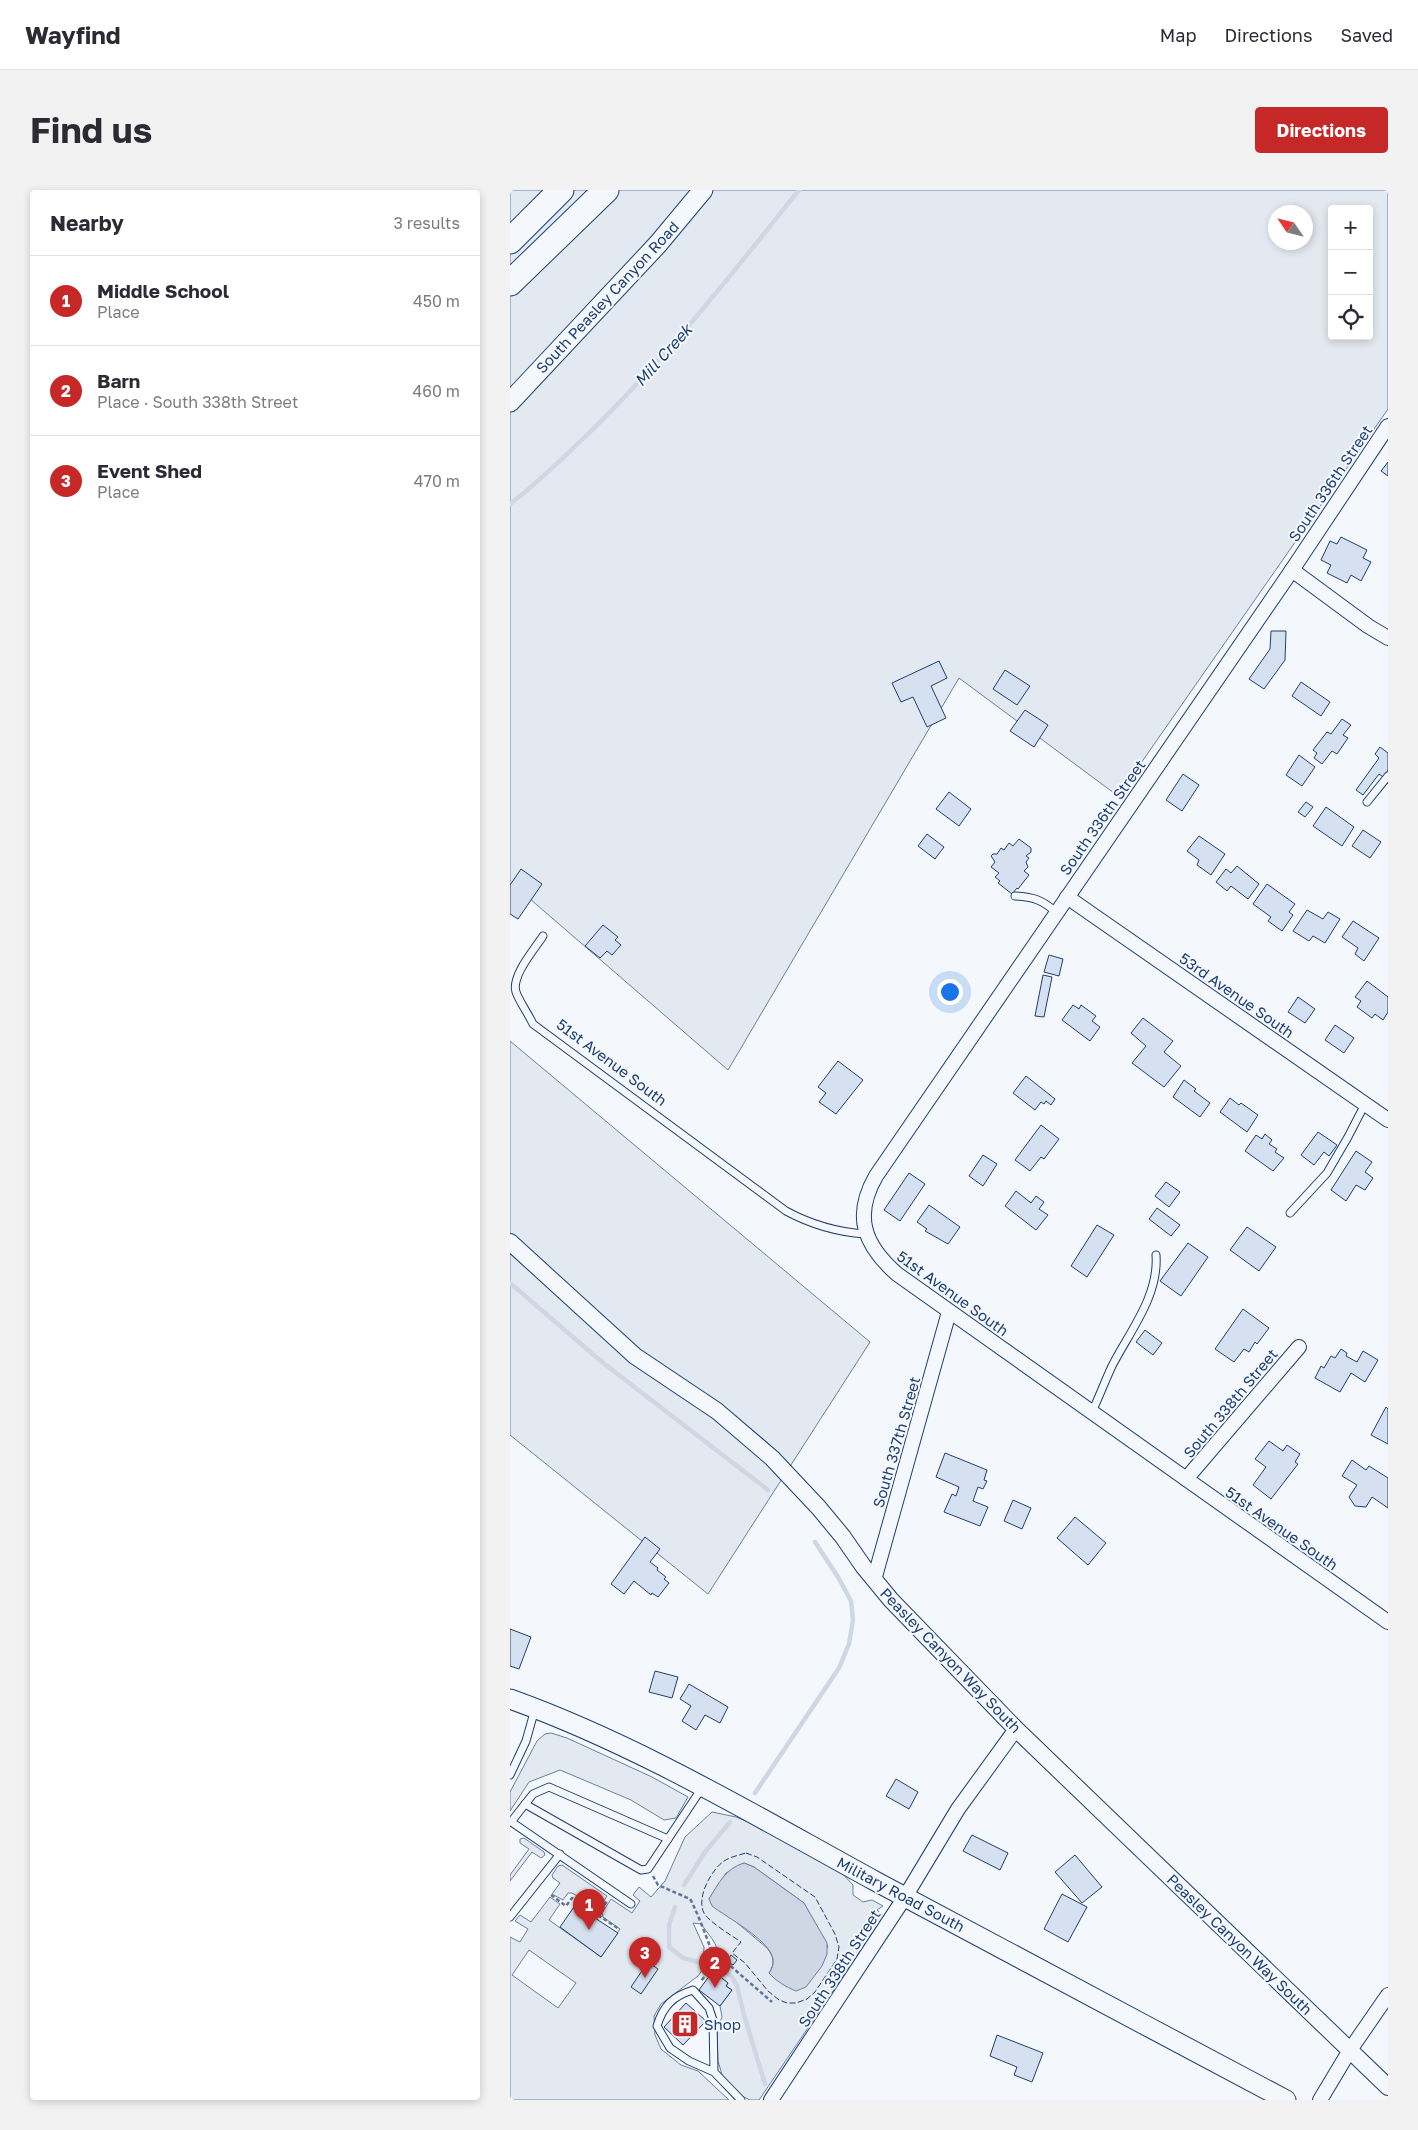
<!DOCTYPE html>
<html lang="en">
<head>
<meta charset="utf-8">
<style>
	body { margin:0; font-family:"Golos Text",sans-serif; background:#f2f2f3; color:#2b2b33 }
	.controls { position:absolute; right:15px; top:15px; display:grid; overflow:hidden; border-radius:5px; box-shadow:0 2px 8px #0003 }
	.controls button { width:45px; height:45px; display:grid; place-items:center; padding:0; border:0; border-bottom:1px solid #e1e1e2; background:#fff; color:#2b2b33; font:25px sans-serif }
	.compass { position:absolute; left:758px; top:15px; width:45px; height:45px; border-radius:50%; background:#fff; box-shadow:0 2px 8px #0003; rotate:305deg }
	.you { position:absolute; left:439px; top:801px; width:18px; height:18px; margin:-12px; border:4px solid #fff; border-radius:50%; background:#1a73e8; box-shadow:0 0 0 8px #1a73e833 }
	.badge { display:grid; place-items:center; width:32px; height:32px; border-radius:50%; background:#c62828; color:#fff; font-size:16px; font-weight:700 }
	.pin { position:absolute; translate:-50% -41px; filter:drop-shadow(0 1px 2px #0008) }
	.pin::after { content:''; position:absolute; top:26px; width:18px; height:15px; background:inherit; clip-path:polygon(0 0,100% 0,50% 100%) }
	.list { margin:0; padding:0; list-style:none }
	h2 { display:flex; justify-content:space-between; align-items:center; height:65px; margin:0; padding:0 20px; font-size:21px }
	h2 small { font-size:16px; font-weight:400; color:#7c7c81 }
	.list li { display:grid; grid-template-columns:32px 1fr auto; gap:15px; align-items:center; box-sizing:border-box; height:90px; padding:0 20px; border-top:1px solid #e1e1e2 }
	.list b { display:block; font-size:19px; white-space:nowrap }
	.list p { margin:0; font-size:16px; white-space:nowrap; color:#7c7c81 }
	.list em { font-size:16px; font-style:normal; color:#7c7c81 }
	.icon { flex:none; width:28px; height:28px; fill:none; stroke:currentColor; stroke-width:2; stroke-linecap:round; stroke-linejoin:round }
	.map { position:relative; flex:none; width:878px; height:1910px; overflow:hidden; border-radius:5px }
	header { display:flex; align-items:center; gap:30px; box-sizing:border-box; height:70px; padding:0 25px; background:#fff; border-bottom:1px solid #e1e1e2 }
	header strong { font-size:24px }
	nav { display:flex; gap:28px; margin-inline-start:auto; font-size:18px }
	.intro { display:flex; align-items:center; justify-content:space-between; box-sizing:border-box; height:120px; padding:0 30px }
	h1 { margin:0; font-size:35px }
	.button { padding:12px 22px; border-radius:5px; background:#c62828; color:#fff; font-size:18px; font-weight:700 }
	main { display:flex; gap:30px; padding:0 30px }
	aside { flex:1; background:#fff; border-radius:5px; box-shadow:0 2px 8px #0003 }
	.map>svg:first-child { display:block }
</style>
</head>
<body>
<header>
<strong>Wayfind</strong>
<nav><a>Map</a><a>Directions</a><a>Saved</a></nav>
</header>
<div class="intro"><h1>Find us</h1><a class="button">Directions</a></div>
<main>
<aside>
<h2>Nearby<small>3 results</small></h2>
<ul class="list">
<li><span class="badge">1</span><div><b>Middle School</b><p>Place</p></div><em>450 m</em></li>
<li><span class="badge">2</span><div><b>Barn</b><p>Place · South 338th Street</p></div><em>460 m</em></li>
<li><span class="badge">3</span><div><b>Event Shed</b><p>Place</p></div><em>470 m</em></li>
</ul>
</aside>
<div class="map">
<svg width="878" height="1910" viewBox="0 0 878 1910">
	<rect width="100%" height="100%" fill="#f4f7fb"/>
	<g fill="#e3e9f0" stroke="#687fa3" fill-rule="evenodd">
		<path d="M0,0H878V219L608,606L449,488L218,880L5,696L0,706ZM822,19H859V146H822ZM766,22H796V52H766Z"/>
		<polygon points="0,851 360,1152 198,1404 0,1245"/>
		<polygon points="41,1543 57,1548 142,1587 178,1607 166,1628 154,1630 121,1610 50,1580 19,1592 0,1621 0,1602 27,1551 35,1544"/>
		<path d="M202,1622L226,1627L255,1639L329,1680L343,1695V1705L353,1712L362,1710L373,1716L367,1720L374,1726L249,1910H240L230,1905L213,1888L208,1871L207,1839L212,1827L210,1816L222,1800L216,1796L218,1793L203,1781C214,1759 204,1752 191,1734L183,1733L194,1757L193,1779L188,1786L151,1814L144,1826L145,1845L151,1859L171,1875L188,1881L219,1910H0V1747L10,1752L18,1739L5,1731L10,1725L21,1732L40,1707L50,1714L39,1730L91,1767L110,1739L93,1727L92,1723L101,1709L122,1723L130,1711L123,1705L129,1697L141,1707L155,1691L175,1647ZM234,1673L244,1677L294,1713L318,1757L277,1797C271,1791 265,1789 259,1783C265,1773 264,1767 257,1758L199,1709L216,1683ZM19,1760L66,1793L48,1818L2,1785Z"/>
		<polygon points="14,1648 34,1662 35,1665 31,1668 22,1662 0,1691 0,1685 19,1659 10,1653 10,1649"/>
		<polygon points="52,1675 97,1706 88,1720 84,1720 69,1711 69,1707 62,1703 58,1703 53,1710 42,1704 50,1693 43,1688 42,1685 48,1676"/>
	</g>
	<path fill="#cfd7e4" stroke="#687fa3" d="M234,1673L244,1677L294,1713L317,1753V1764L312,1776L296,1797L286,1801C276,1797 266,1791 259,1783C262,1779 264,1774 263,1769C260,1750 216,1727 202,1716L199,1709C208,1694 216,1678 234,1673Z"/>
	<g fill="none" stroke-linecap="round" stroke-linejoin="round">
		<g stroke="#cfd7e4" stroke-width="4.5">
			<path d="M0,314C28,293 53,268 79,243C156,168 222,84 289,0"/>
			<polyline points="0,1093 92,1172 258,1300"/>
			<polyline points="245,1603 329,1478 339,1454 343,1430 341,1411 328,1387 305,1352"/>
			<polyline points="174,1695 195,1662 220,1632"/>
			<polyline points="165,1717 159,1735 159,1757 173,1768 196,1774"/>
			<polyline points="214,1780 222,1787 227,1796 234,1825 255,1894"/>
		</g>
	</g>
	<g fill="#d5e0f0" stroke="#1d3f73">
		<polygon points="878,272 878,286 871,281"/>
		<polygon points="831,347 857,360 853,368 861,372 851,391 841,385 837,393 817,383 821,375 811,370 820,351 827,354"/>
		<polygon points="761,441 776,441 775,470 754,499 739,489 760,459"/>
		<polygon points="429,471 437,488 421,496 436,528 417,537 403,507 391,512 382,493"/>
		<polygon points="495,480 520,496 507,515 483,499"/>
		<polygon points="791,492 820,512 811,526 782,506"/>
		<polygon points="515,520 538,535 524,557 500,541"/>
		<polygon points="832,529 841,535 833,545 838,548 827,564 822,561 812,574 804,568 807,563 803,560 817,542 821,544"/>
		<polygon points="870,557 878,563 878,580 873,587 869,584 853,605 846,600 869,568 865,564"/>
		<polygon points="789,565 805,577 792,596 776,585"/>
		<polygon points="673,584 689,595 672,621 656,610"/>
		<polygon points="439,602 461,619 449,636 426,619"/>
		<polygon points="796,612 803,617 795,627 788,622"/>
		<polygon points="816,617 844,637 832,656 803,636"/>
		<polygon points="853,640 871,652 860,668 842,656"/>
		<polygon points="417,644 434,657 425,669 408,656"/>
		<polygon points="689,646 715,664 701,685 687,675 689,670 677,661"/>
		<polygon points="509,649 521,658 521,662 516,666 519,668 516,672 518,677 514,681 519,685 508,699 507,698 502,704 488,693 490,691 485,687 489,683 481,677 485,672 481,666 483,664 487,664 491,658 494,660 499,653 503,656"/>
		<polygon points="727,676 749,694 738,709 721,696 717,701 706,692 716,679 721,683"/>
		<polygon points="11,679 32,694 8,729 0,724 0,695"/>
		<polygon points="757,694 785,714 779,722 783,725 772,741 758,731 761,727 743,714"/>
		<polygon points="797,720 813,729 818,722 830,729 815,753 803,746 799,751 783,741"/>
		<polygon points="843,731 869,748 854,771 845,764 848,758 832,747"/>
		<polygon points="93,735 108,747 105,750 111,755 102,765 97,761 90,768 75,756"/>
		<polygon points="539,765 553,769 549,786 534,782"/>
		<polygon points="533,785 542,787 534,827 525,826"/>
		<polygon points="857,791 878,807 878,822 873,830 865,824 862,828 847,817 851,811 845,807"/>
		<polygon points="788,807 805,819 795,833 778,822"/>
		<polygon points="563,815 569,819 571,815 586,826 582,831 590,837 580,851 552,830"/>
		<polygon points="633,828 663,851 654,862 671,876 654,897 622,873 636,856 621,843"/>
		<polygon points="825,835 844,848 834,863 815,850"/>
		<polygon points="328,871 353,890 326,924 309,912 316,903 308,897"/>
		<polygon points="516,886 545,909 541,915 536,911 534,914 531,912 525,920 503,903"/>
		<polygon points="674,890 686,899 684,901 700,913 690,927 663,907"/>
		<polygon points="720,908 729,915 731,913 748,925 737,942 710,922"/>
		<polygon points="531,935 549,949 534,969 531,967 520,981 505,970"/>
		<polygon points="808,942 827,955 819,966 814,962 804,975 791,965"/>
		<polygon points="755,944 762,950 759,954 767,959 765,962 774,968 763,981 735,961 746,945 752,949"/>
		<polygon points="846,961 862,972 855,982 863,988 855,1000 846,995 836,1011 821,1000"/>
		<polygon points="473,965 487,974 473,996 459,986"/>
		<polygon points="399,983 415,994 390,1031 374,1020"/>
		<polygon points="656,992 670,1002 659,1017 645,1006"/>
		<polygon points="506,1001 521,1013 526,1006 534,1012 529,1019 538,1025 526,1040 495,1016"/>
		<polygon points="419,1015 450,1037 438,1054 415,1041 417,1039 407,1032"/>
		<polygon points="647,1018 670,1035 661,1046 639,1029"/>
		<polygon points="587,1035 604,1045 577,1087 561,1076"/>
		<polygon points="737,1037 766,1057 749,1081 720,1060"/>
		<polygon points="678,1053 698,1067 671,1106 650,1091"/>
		<polygon points="733,1119 759,1138 747,1154 745,1152 739,1162 734,1159 724,1172 705,1159"/>
		<polygon points="635,1140 652,1153 643,1165 626,1152"/>
		<polygon points="831,1159 837,1163 836,1166 847,1172 853,1161 868,1170 855,1192 841,1183 830,1202 805,1188 811,1176 814,1178 821,1166 825,1168"/>
		<polygon points="876,1217 878,1219 878,1254 861,1245"/>
		<polygon points="759,1251 773,1261 777,1255 790,1264 785,1272 788,1274 761,1309 743,1295 756,1277 745,1269"/>
		<polygon points="435,1263 477,1280 474,1290 477,1291 473,1299 468,1297 463,1311 478,1317 470,1336 434,1322 442,1304 446,1306 449,1297 426,1287"/>
		<polygon points="842,1270 856,1280 859,1276 878,1288 878,1318 862,1307 856,1317 845,1316 839,1307 847,1295 832,1286"/>
		<polygon points="503,1310 521,1318 512,1339 494,1331"/>
		<polygon points="565,1327 596,1353 578,1375 547,1348"/>
		<polygon points="135,1347 150,1359 140,1372 148,1378 147,1380 156,1387 154,1389 159,1393 148,1407 142,1403 141,1405 124,1391 114,1404 101,1394"/>
		<polygon points="0,1439 21,1447 9,1479 0,1476"/>
		<polygon points="145,1481 168,1487 162,1508 139,1502"/>
		<polygon points="179,1494 218,1517 210,1533 195,1525 186,1540 172,1531 181,1516 170,1509"/>
		<polygon points="386,1589 408,1602 399,1619 376,1606"/>
		<polygon points="462,1645 498,1663 490,1680 453,1661"/>
		<polygon points="565,1665 592,1697 572,1713 545,1682"/>
		<polygon points="552,1704 577,1717 558,1752 534,1739"/>
		<polygon points="66,1714 88,1730 108,1743 91,1767 50,1737"/>
		<polygon points="221,1765 227,1770 223,1775 217,1771"/>
		<polygon points="138,1772 148,1779 131,1804 121,1797"/>
		<polygon points="203,1781 218,1793 216,1796 222,1800 210,1816 189,1800"/>
		<polygon points="176,1813 196,1831 173,1855 154,1837"/>
		<polygon points="487,1845 533,1863 522,1892 504,1885 507,1877 480,1866"/>
	</g>
	<g fill="none" stroke-linecap="round" stroke-linejoin="round">
		<defs>
			<g id="service">
				<polyline points="857,612 878,586"/>
				<path d="M505,706C524,707 532,710 546,722"/>
				<path d="M33,746C24,760 1,786 6,802C10,813 18,823 23,834L276,1021C302,1035 326,1042 355,1044"/>
				<polyline points="780,1023 817,983 838,947 855,914"/>
				<path d="M582,1222C589,1207 595,1191 602,1176C620,1141 649,1106 646,1065"/>
				<polyline points="0,1585 16,1551 25,1519"/>
				<polyline points="15,1614 131,1680 138,1679 158,1649"/>
				<polyline points="0,1631 121,1714"/>
				<polyline points="1,1632 23,1604 39,1597 158,1649 192,1598"/>
				<polyline points="0,1727 50,1664"/>
				<path d="M204,1882L203,1830L199,1818L183,1800C163,1806 153,1816 147,1836L160,1858L179,1871L204,1882L231,1910"/>
			</g>
			<g id="minor">
				<path d="M878,236L782,380L366,986C343,1026 354,1055 387,1084L878,1432"/>
				<polyline points="782,380 858,436 878,448"/>
				<polyline points="557,707 878,930"/>
				<polyline points="676,1289 789,1157"/>
				<polyline points="364,1390 439,1122"/>
				<polyline points="261,1910 395,1707 448,1619 506,1539"/>
				<polyline points="810,1910 840,1860 878,1805"/>
			</g>
			<polyline id="tertiary" points="0,1052 125,1166 207,1221 262,1268 309,1318 333,1347 353,1376 381,1410 506,1539 878,1897"/>
			<g id="secondary">
				<polyline points="0,212 148,54 193,0"/>
				<path d="M0,1509C128,1555 246,1626 365,1691C502,1765 639,1837 776,1910"/>
			</g>
			<g id="motorway">
				<polyline points="0,51 51,0"/>
				<polyline points="0,93 96,0"/>
			</g>
		</defs>
		<use href="#service" stroke="#1d3f73" stroke-width="9"/>
		<use href="#minor" stroke="#1d3f73" stroke-width="16"/>
		<use href="#tertiary" stroke="#1d3f73" stroke-width="18"/>
		<use href="#secondary" stroke="#1d3f73" stroke-width="21"/>
		<use href="#motorway" stroke="#1d3f73" stroke-width="27"/>
		<g stroke="#5e769c" stroke-width="2.5" stroke-dasharray="4 2.5" stroke-linecap="butt">
			<path d="M143,1686L148,1695L180,1709C183,1712 204,1764 203,1768C203,1777 196,1785 190,1792"/>
			<polyline points="41,1705 56,1716 62,1708 88,1725 97,1711"/>
			<polyline points="88,1725 109,1739"/>
			<polyline points="201,1759 262,1812"/>
		</g>
		<use href="#service" stroke="#f4f7fb" stroke-width="7"/>
		<use href="#minor" stroke="#f4f7fb" stroke-width="14"/>
		<use href="#tertiary" stroke="#f4f7fb" stroke-width="16"/>
		<use href="#secondary" stroke="#f4f7fb" stroke-width="19"/>
		<use href="#motorway" stroke="#f4f7fb" stroke-width="25"/>
		<path stroke="#1d3f73" stroke-width="1" stroke-dasharray="6 2.5" stroke-linecap="butt" d="M236,1663L247,1667L305,1707L325,1744L329,1757L327,1769L305,1802L297,1809L286,1813H277L269,1810L258,1801L235,1773L222,1763L231,1752C221,1745 199,1732 194,1723C186,1708 201,1680 214,1671C220,1667 229,1665 236,1663Z"/>
	</g>
	<defs>
		<symbol id="building-square" viewBox="-11 -11 22 22"><rect x="-9" y="-9" width="18" height="18" rx="4" fill="#c62828" stroke="#f4f7fb"/><path d="M-4-6H4V6H1V3H-1V6H-4ZM-2.5-4.3h1.7v1.8h-1.7ZM.8-4.3h1.7v1.8H.8ZM-2.5-1h1.7V.8h-1.7ZM.8-1h1.7V.8H.8Z" fill="#fff"/></symbol>
	</defs>
	<g fill-rule="evenodd">
		<use href="#building-square" x="159" y="1818" width="32" height="32"/>
	</g>
	<g text-anchor="middle" dominant-baseline="central" stroke-width="4" stroke-linejoin="round" paint-order="stroke">
		<g font-size="15" fill="#1d3f73" stroke="#f4f7fb">
			<text transform="translate(97 107) rotate(-47)">South Peasley Canyon Road</text>
			<text transform="translate(820 293) rotate(-56)">South 336th Street</text>
			<text transform="translate(592 627) rotate(-55)">South 336th Street</text>
			<text transform="translate(727 805) rotate(35)">53rd Avenue South</text>
			<text transform="translate(102 872) rotate(37)">51st Avenue South</text>
			<text transform="translate(443 1103) rotate(36)">51st Avenue South</text>
			<text transform="translate(720 1213) rotate(-50)">South 338th Street</text>
			<text transform="translate(386 1252) rotate(-74)">South 337th Street</text>
			<text transform="translate(772 1338) rotate(35)">51st Avenue South</text>
			<text transform="translate(441 1470) rotate(46)">Peasley Canyon Way South</text>
			<text transform="translate(391 1704) rotate(28)">Military Road South</text>
			<text transform="translate(730 1754) rotate(44)">Peasley Canyon Way South</text>
			<text transform="translate(329 1778) rotate(-57)">South 338th Street</text>
		</g>
		<g font-size="15" fill="#1d3f73" stroke="#f4f7fb" text-anchor="start">
			<text x="194" y="1834">Shop</text>
		</g>
		<g font-size="16" font-style="italic" fill="#1d3f73" stroke="#f4f7fb">
			<text transform="translate(153 165) rotate(-48)">Mill Creek</text>
		</g>
	</g>
</svg>
<div class="controls">
<button>+</button>
<button>−</button>
<button><svg class="icon" aria-label="locate" viewBox="0 0 24 24"><circle cx="12" cy="12" r="6"/><path d="M12 2v4M12 18v4M2 12h4M18 12h4"/></svg></button>
</div>
<svg class="compass" viewBox="-18 -18 36 36"><path d="M0-13l5 13h-10z" fill="#e53935"/><path d="M0 13l5-13h-10z" fill="#7c7c81"/></svg>
<div class="you"></div>
<div class="pin badge" style="left:79px;top:1740px">1</div>
<div class="pin badge" style="left:205px;top:1798px">2</div>
<div class="pin badge" style="left:135px;top:1788px">3</div>
</div>
</main>
</body>
</html>
